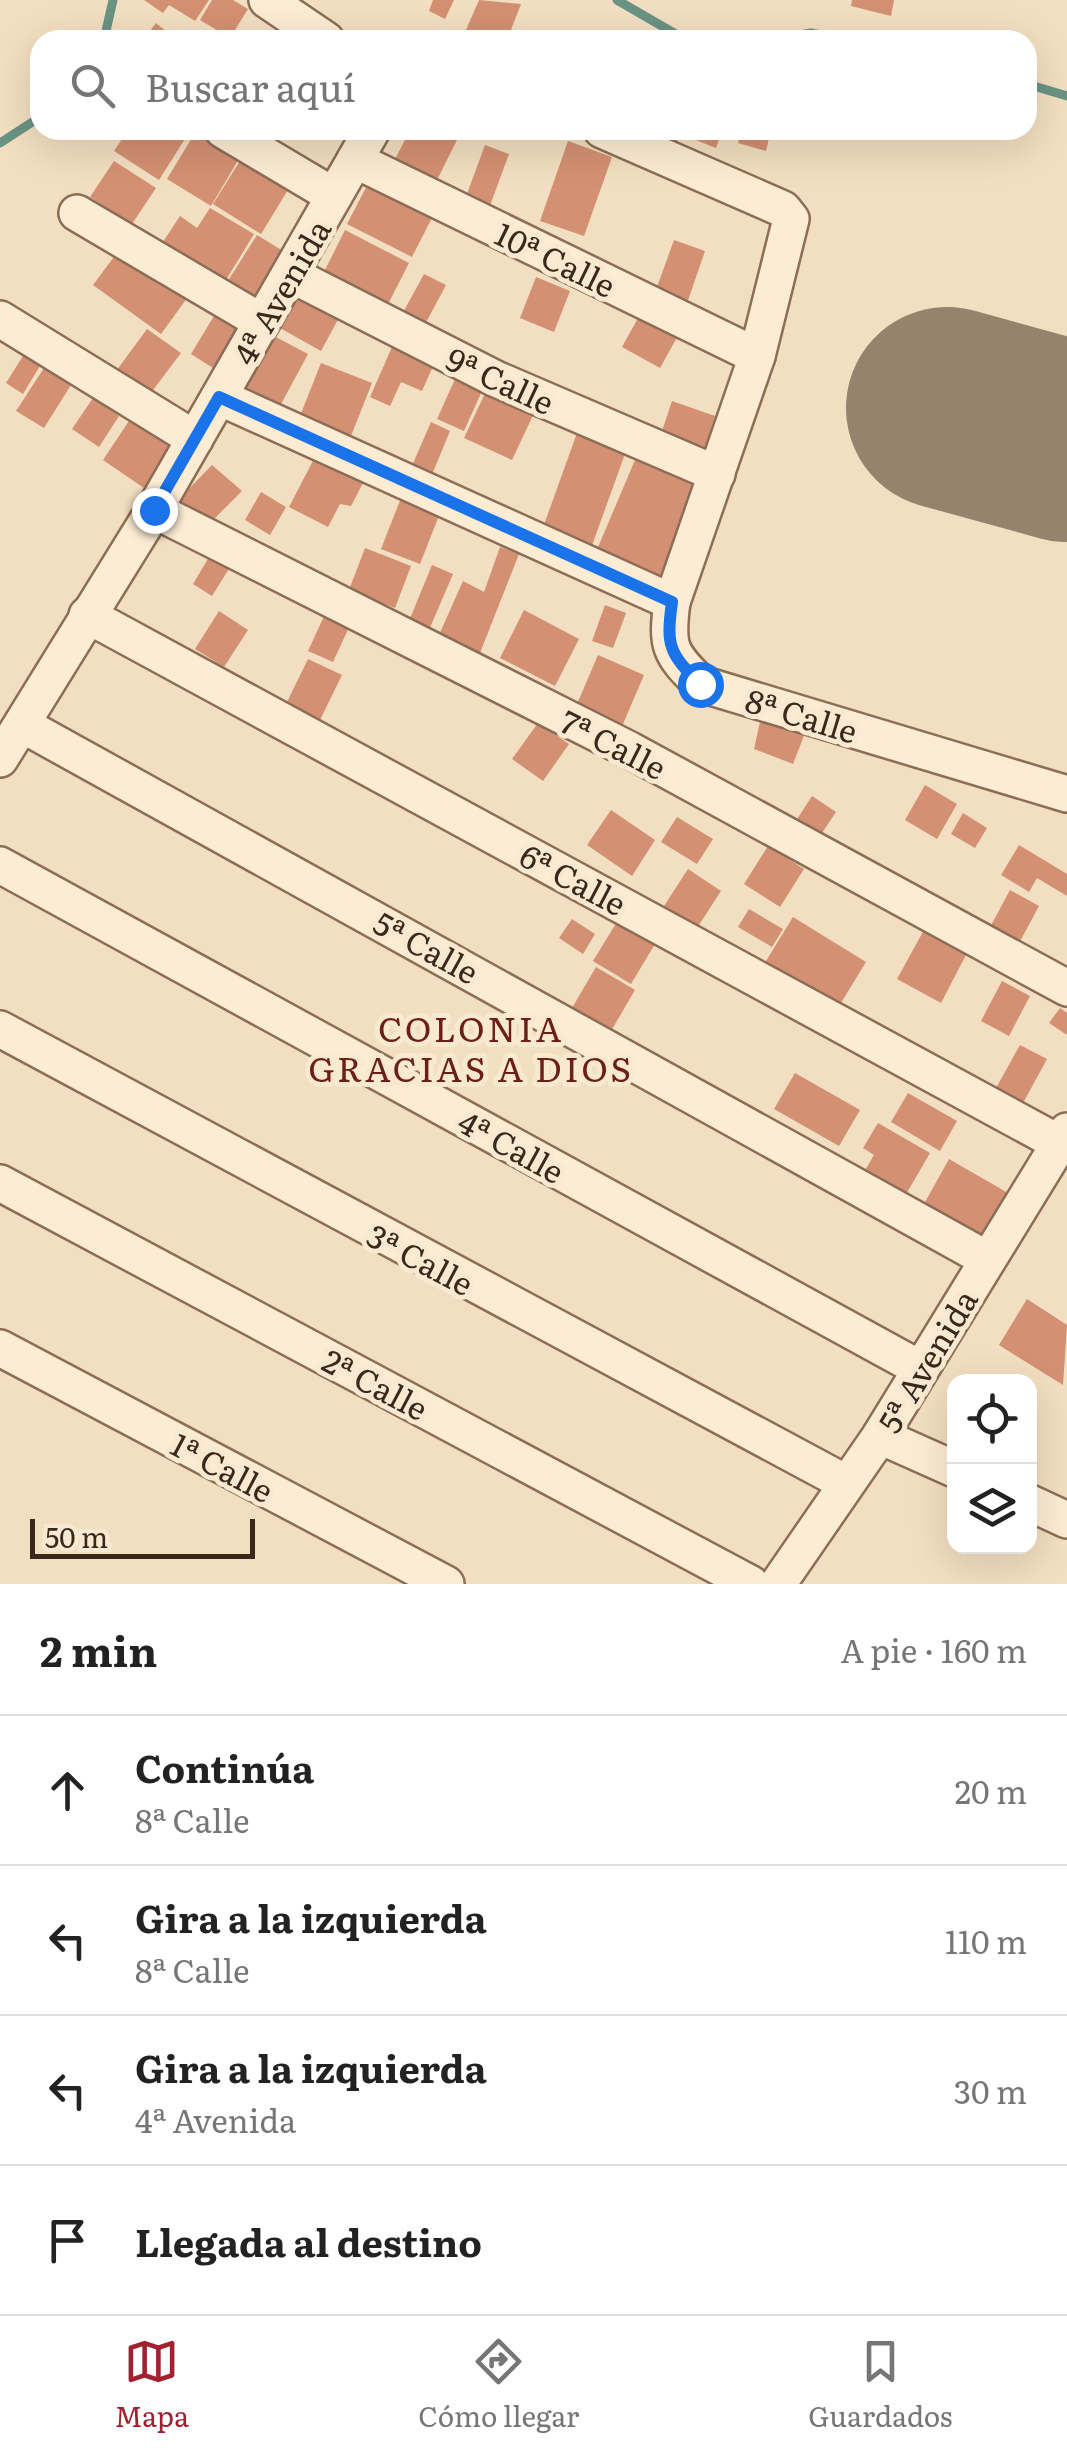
<!DOCTYPE html>
<html lang="es">
<head>
<meta charset="utf-8">
<style>
	body { margin:0; font-family:Literata,serif; background:#f2f2f2; color:#222 }
	.controls { position:absolute; right:30px; bottom:30px; display:grid; overflow:hidden; border-radius:20px; box-shadow:0 10px 40px #0002 }
	.controls button { width:90px; height:90px; display:grid; place-items:center; padding:0; border:0; border-bottom:2px solid #e0e0e0; background:#fff; color:#222; font:50px sans-serif }
	.scale { position:absolute; left:30px; bottom:25px; width:225px; box-sizing:border-box; padding-left:10px; border:5px solid #3b281c; border-top:0; font-size:28px; line-height:35px; white-space:nowrap; color:#3b281c; -webkit-text-stroke:8px #f9e9d0; paint-order:stroke }
	.stop { position:absolute; width:30px; height:30px; margin:-22px; border:8px solid #1a73e8; border-radius:50%; background:#fff }
	.stop.end { background:#1a73e8; border-color:#fff; box-shadow:0 2px 10px #0008 }
	.list { margin:0; padding:0; list-style:none }
	h2 { display:flex; justify-content:space-between; align-items:center; height:130px; margin:0; padding:0 40px; font-size:42px }
	h2 small { font-size:32px; font-weight:400; color:#767676 }
	.list li { display:grid; grid-template-columns:65px 1fr auto; gap:30px; align-items:center; box-sizing:border-box; height:150px; padding:0 40px; border-top:2px solid #e0e0e0 }
	.list b { display:block; font-size:38px; white-space:nowrap }
	.list p { margin:0; font-size:32px; white-space:nowrap; color:#767676 }
	.list em { font-size:32px; font-style:normal; color:#767676 }
	.icon { flex:none; width:55px; height:55px; fill:none; stroke:currentColor; stroke-width:2; stroke-linecap:round; stroke-linejoin:round }
	.map { position:relative; flex:none; width:1067px; height:1584px; overflow:hidden }
	.search { position:absolute; background:#fff; box-shadow:0 10px 40px #0002; left:30px; right:30px; top:30px; height:110px; display:flex; align-items:center; gap:25px; box-sizing:border-box; padding:0 35px; border-radius:30px; color:#767676; font-size:38px }
	.sheet { height:730px; background:#fff }
	nav { display:flex; justify-content:space-around; align-items:center; box-sizing:border-box; height:140px; border-top:2px solid #e0e0e0; background:#fff; font-size:28px; color:#767676 }
	nav a { display:grid; justify-items:center; gap:5px }
	nav .on { color:#a2202f }
	.map>svg:first-child { display:block }
</style>
</head>
<body>
<div class="map">
<svg width="1067" height="1584" viewBox="0 0 1067 1584">
	<rect width="100%" height="100%" fill="#f2dec0"/>
	<g fill="none" stroke-linecap="round" stroke-linejoin="round">
		<g stroke="#699384" stroke-width="9">
			<polyline points="617,0 686,40"/>
			<polyline points="104,40 113,0"/>
			<polyline points="772,40 811,33 846,40"/>
			<polyline points="1027,84 1067,96"/>
			<polyline points="0,143 40,117"/>
		</g>
		<polyline stroke="#96836e" stroke-width="202" points="947,408 1067,441"/>
	</g>
	<g fill="#d49072">
		<polygon points="144,0 209,0 195,21 169,5 163,13"/>
		<polygon points="212,0 233,0 248,9 230,38 200,20"/>
		<polygon points="433,0 454,0 445,19 429,11"/>
		<polygon points="479,0 521,4 507,40 462,39"/>
		<polygon points="852,0 894,0 891,16 851,6"/>
		<polygon points="156,23 177,40 143,40"/>
		<polygon points="128,130 188,130 190,131 159,180 114,151"/>
		<polygon points="410,130 462,130 435,184 393,163"/>
		<polygon points="631,130 681,130 676,145"/>
		<polygon points="685,130 712,130 721,134 716,148 683,135"/>
		<polygon points="741,130 771,130 766,151 738,143"/>
		<polygon points="196,131 240,157 211,206 167,179"/>
		<polygon points="568,141 612,157 584,236 540,221"/>
		<polygon points="485,145 509,154 488,211 464,202"/>
		<polygon points="243,156 291,185 261,234 213,204"/>
		<polygon points="114,161 156,188 132,224 90,197"/>
		<polygon points="373,174 437,208 412,257 347,224"/>
		<polygon points="210,208 254,234 223,285 161,245 180,216 197,228"/>
		<polygon points="345,230 409,263 385,310 321,278"/>
		<polygon points="257,235 288,254 254,306 224,287"/>
		<polygon points="674,240 705,251 685,309 653,298"/>
		<polygon points="122,246 190,294 161,334 93,285"/>
		<polygon points="424,274 446,285 422,330 400,318"/>
		<polygon points="536,277 570,291 554,332 520,318"/>
		<polygon points="301,291 341,314 321,351 280,328"/>
		<polygon points="220,306 254,327 224,375 191,354"/>
		<polygon points="642,311 680,332 660,368 622,347"/>
		<polygon points="147,329 181,353 147,398 114,374"/>
		<polygon points="274,336 308,354 280,406 246,388"/>
		<polygon points="392,347 433,366 422,391 401,382 390,406 370,397"/>
		<polygon points="23,356 40,366 23,394 6,383"/>
		<polygon points="321,363 372,383 347,446 296,426"/>
		<polygon points="44,368 71,385 44,428 16,411"/>
		<polygon points="455,379 482,391 464,431 437,419"/>
		<polygon points="488,387 536,409 512,460 464,438"/>
		<polygon points="93,398 119,416 99,447 72,429"/>
		<polygon points="672,401 715,416 703,454 659,440"/>
		<polygon points="131,418 173,446 144,488 103,460"/>
		<polygon points="431,422 450,431 431,477 411,468"/>
		<polygon points="577,433 626,451 590,551 541,533"/>
		<polygon points="317,453 365,479 351,506 340,504 328,527 289,507"/>
		<polygon points="635,460 704,490 661,589 593,559"/>
		<polygon points="212,465 242,491 207,526 177,501"/>
		<polygon points="261,492 286,507 270,535 245,520"/>
		<polygon points="401,498 440,513 420,564 381,549"/>
		<polygon points="500,547 519,554 480,653 439,635 463,581 484,592"/>
		<polygon points="365,548 411,566 395,608 349,590"/>
		<polygon points="212,552 232,564 212,596 193,584"/>
		<polygon points="432,565 453,574 429,630 409,621"/>
		<polygon points="605,605 626,613 613,648 592,641"/>
		<polygon points="524,610 579,639 555,686 500,658"/>
		<polygon points="219,611 248,630 224,667 195,649"/>
		<polygon points="325,614 350,625 333,662 308,651"/>
		<polygon points="598,655 644,675 620,731 574,711"/>
		<polygon points="308,659 342,675 320,720 286,704"/>
		<polygon points="767,717 805,733 793,764 754,749 760,722 765,723"/>
		<polygon points="538,723 569,744 543,781 512,759"/>
		<polygon points="925,785 957,804 937,839 905,820"/>
		<polygon points="812,796 836,812 818,839 794,824"/>
		<polygon points="611,810 655,840 632,876 587,845"/>
		<polygon points="963,813 987,828 975,848 951,834"/>
		<polygon points="677,817 713,839 697,864 661,842"/>
		<polygon points="1019,845 1067,874 1067,896 1037,878 1029,892 1001,875"/>
		<polygon points="768,846 804,869 780,907 744,884"/>
		<polygon points="688,869 721,891 697,928 664,906"/>
		<polygon points="1010,890 1039,906 1017,947 988,931"/>
		<polygon points="749,909 783,929 772,947 738,927"/>
		<polygon points="620,917 658,939 631,984 593,961"/>
		<polygon points="793,917 866,962 836,1011 763,966"/>
		<polygon points="572,919 595,934 583,954 559,938"/>
		<polygon points="924,930 967,953 941,1003 897,979"/>
		<polygon points="596,967 635,990 611,1031 572,1008"/>
		<polygon points="1002,981 1030,996 1009,1036 981,1021"/>
		<polygon points="1060,1008 1067,1013 1067,1035 1049,1023"/>
		<polygon points="1020,1045 1047,1059 1022,1105 995,1090"/>
		<polygon points="795,1073 860,1110 839,1146 774,1109"/>
		<polygon points="908,1093 957,1121 940,1151 891,1122"/>
		<polygon points="878,1123 930,1153 905,1196 864,1172 874,1155 863,1148"/>
		<polygon points="949,1159 1015,1197 984,1249 949,1218 924,1204"/>
		<polygon points="1027,1299 1067,1325 1063,1385 999,1345"/>
	</g>
	<g fill="none" stroke-linecap="round" stroke-linejoin="round">
		<defs>
			<g id="street">
				<polyline points="267,0 326,40"/>
				<polyline points="223,130 334,196"/>
				<path d="M602,130L783,209L791,219L757,356L672,602C666,646 669,653 701,684L1067,794"/>
				<polyline points="355,160 757,356"/>
				<polyline points="77,213 262,322"/>
				<polyline points="290,274 496,379 717,474"/>
				<polyline points="0,319 195,439"/>
				<polyline points="219,397 672,602"/>
				<polyline points="154,510 630,750 1067,988"/>
				<polyline points="87,615 1059,1143"/>
				<polyline points="23,725 987,1259"/>
				<polyline points="0,759 154,510 372,130"/>
				<polyline points="0,865 919,1368"/>
				<polyline points="0,1029 846,1483"/>
				<polyline points="0,1183 751,1584"/>
				<polyline points="0,1348 446,1584"/>
				<polyline points="880,1436 954,1469"/>
				<polyline points="1030,1503 1067,1520"/>
				<polyline points="778,1584 880,1436 1067,1131"/>
			</g>
		</defs>
		<use href="#street" stroke="#8d6d56" stroke-width="40"/>
		<use href="#street" stroke="#fcecd4" stroke-width="35"/>
	</g>
	<g fill="none" stroke-linecap="round" stroke-linejoin="round">
		<path stroke="#1a73e8" stroke-width="12" d="M154,510L219,397L672,602C666,646 669,653 700,684"/>
	</g>
	<g text-anchor="middle" dominant-baseline="central" stroke-width="10" stroke-linejoin="round" paint-order="stroke">
		<g font-size="32" fill="#3b281c" stroke="#f9e9d0">
			<text transform="translate(556 258) rotate(26)">10ª Calle</text>
			<text transform="translate(280 291) rotate(-60)">4ª Avenida</text>
			<text transform="translate(501 379) rotate(25)">9ª Calle</text>
			<text transform="translate(802 714) rotate(17)">8ª Calle</text>
			<text transform="translate(614 743) rotate(27)">7ª Calle</text>
			<text transform="translate(574 878) rotate(28)">6ª Calle</text>
			<text transform="translate(427 946) rotate(29)">5ª Calle</text>
			<text transform="translate(512 1145) rotate(29)">4ª Calle</text>
			<text transform="translate(421 1258) rotate(28)">3ª Calle</text>
			<text transform="translate(926 1360) rotate(-59)">5ª Avenida</text>
			<text transform="translate(376 1383) rotate(28)">2ª Calle</text>
			<text transform="translate(223 1466) rotate(28)">1ª Calle</text>
		</g>
		<g font-size="35" letter-spacing="2.5" fill="#6c1f17" stroke="#f9e9d0">
			<text x="471" y="1027">COLONIA<tspan x="471" dy="40">GRACIAS A DIOS</tspan></text>
		</g>
	</g>
</svg>
<div class="controls">
<button><svg class="icon" aria-label="locate" viewBox="0 0 24 24"><circle cx="12" cy="12" r="6"/><path d="M12 2v4M12 18v4M2 12h4M18 12h4"/></svg></button>
<button><svg class="icon" aria-label="layers" viewBox="0 0 24 24"><path d="M12 4l9 5-9 5-9-5zM3 14l9 5 9-5"/></svg></button>
</div>
<div class="scale">50 m</div>
<div class="stop" style="left:700px;top:684px"></div>
<div class="stop end" style="left:154px;top:510px"></div>
<div class="search"><svg class="icon" aria-label="search" viewBox="0 0 24 24"><circle cx="10" cy="10" r="6"/><path d="M15 15l6 6"/></svg>Buscar aquí</div>
</div>
<section class="sheet">
<h2>2 min<small>A pie · 160 m</small></h2>
<ul class="list">
<li><svg class="icon" aria-label="ahead" viewBox="0 0 24 24"><path d="M12 20V5M6 11l6-6 6 6"/></svg><div><b>Continúa</b><p>8ª Calle</p></div><em>20 m</em></li>
<li><svg class="icon" aria-label="left" viewBox="0 0 24 24"><path d="M17 20v-9H6M10 6l-5 5 5 5"/></svg><div><b>Gira a la izquierda</b><p>8ª Calle</p></div><em>110 m</em></li>
<li><svg class="icon" aria-label="left" viewBox="0 0 24 24"><path d="M17 20v-9H6M10 6l-5 5 5 5"/></svg><div><b>Gira a la izquierda</b><p>4ª Avenida</p></div><em>30 m</em></li>
<li><svg class="icon" aria-label="arrive" viewBox="0 0 24 24"><path d="M6 21V4h12l-3 4 3 4H6"/></svg><div><b>Llegada al destino</b></div></li>
</ul>
</section>
<nav>
<a class="on"><svg class="icon" aria-label="map" viewBox="0 0 24 24"><path d="M3 6l6-2 6 2 6-2v14l-6 2-6-2-6 2zM9 4v14M15 6v14"/></svg>Mapa</a>
<a><svg class="icon" aria-label="directions" viewBox="0 0 24 24"><path d="M12 3l9 9-9 9-9-9zM9 14v-3h6M13 9l2 2-2 2"/></svg>Cómo llegar</a>
<a><svg class="icon" aria-label="saved" viewBox="0 0 24 24"><path d="M7 4h10v16l-5-4-5 4z"/></svg>Guardados</a>
</nav>
</body>
</html>
